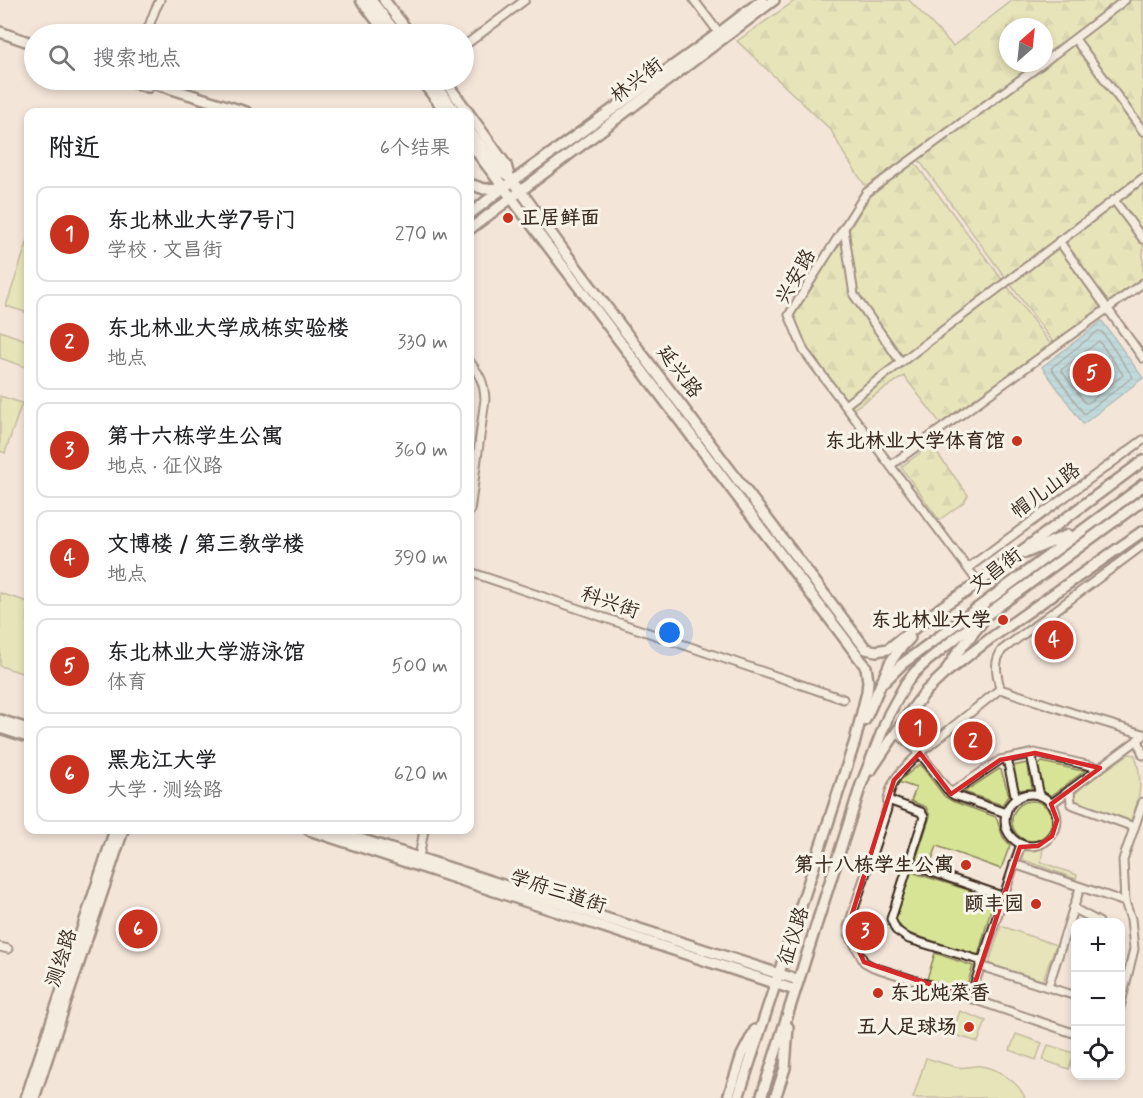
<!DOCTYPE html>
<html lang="zh">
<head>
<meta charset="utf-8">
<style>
	body { margin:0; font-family:Mynerve,"LXGW WenKai TC",sans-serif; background:#f6f6f6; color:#202124 }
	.controls { position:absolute; right:18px; bottom:18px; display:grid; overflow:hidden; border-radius:12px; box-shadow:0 3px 9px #0003 }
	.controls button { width:54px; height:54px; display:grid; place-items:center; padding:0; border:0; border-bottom:2px solid #e0e0e0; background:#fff; color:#202124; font:30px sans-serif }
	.compass { position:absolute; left:999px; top:18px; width:54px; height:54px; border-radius:50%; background:#fff; box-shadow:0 3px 9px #0003; rotate:27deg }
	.you { position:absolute; left:670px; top:633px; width:21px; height:21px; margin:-15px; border:4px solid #fff; border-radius:50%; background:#1a73e8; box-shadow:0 0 0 9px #1a73e833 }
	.badge { display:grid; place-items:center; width:39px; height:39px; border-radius:50%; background:#c8321e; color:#fff; font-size:20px; font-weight:700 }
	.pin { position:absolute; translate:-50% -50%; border:3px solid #fff; box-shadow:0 2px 6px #0006 }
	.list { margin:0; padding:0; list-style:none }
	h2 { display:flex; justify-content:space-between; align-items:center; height:78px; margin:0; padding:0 24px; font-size:26px }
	h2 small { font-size:20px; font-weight:400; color:#757577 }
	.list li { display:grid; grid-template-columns:39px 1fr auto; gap:18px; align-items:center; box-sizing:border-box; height:96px; margin:0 12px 12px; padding:0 12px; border:2px solid #e0e0e0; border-radius:12px }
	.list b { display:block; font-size:22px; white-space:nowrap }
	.list p { margin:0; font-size:20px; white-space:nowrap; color:#757577 }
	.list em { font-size:20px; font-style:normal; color:#757577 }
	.icon { flex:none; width:33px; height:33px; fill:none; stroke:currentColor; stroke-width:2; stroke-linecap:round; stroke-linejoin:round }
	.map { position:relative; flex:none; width:1143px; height:1098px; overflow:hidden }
	.search { position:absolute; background:#fff; box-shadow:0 3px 9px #0003; left:24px; top:24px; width:450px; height:66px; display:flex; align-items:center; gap:15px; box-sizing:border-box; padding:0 21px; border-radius:33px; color:#757577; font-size:22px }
	.panel { position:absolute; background:#fff; box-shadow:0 3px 9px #0003; left:24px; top:108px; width:450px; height:726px; border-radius:12px }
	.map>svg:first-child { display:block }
</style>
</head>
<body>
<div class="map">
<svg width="1143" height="1098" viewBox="0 0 1143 1098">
	<defs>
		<pattern id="forest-firs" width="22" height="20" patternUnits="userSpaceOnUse" patternTransform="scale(1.5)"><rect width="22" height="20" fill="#d7e395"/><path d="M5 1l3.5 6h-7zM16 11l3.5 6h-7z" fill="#b9c380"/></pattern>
		<pattern id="water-rules" width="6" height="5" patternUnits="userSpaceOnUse" patternTransform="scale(1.5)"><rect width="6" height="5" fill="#81cce1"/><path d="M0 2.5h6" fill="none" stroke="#70afc1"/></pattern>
	</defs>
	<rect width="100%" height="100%" fill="#f4e5d9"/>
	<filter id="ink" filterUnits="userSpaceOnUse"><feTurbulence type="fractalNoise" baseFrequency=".0167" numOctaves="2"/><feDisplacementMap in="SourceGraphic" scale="12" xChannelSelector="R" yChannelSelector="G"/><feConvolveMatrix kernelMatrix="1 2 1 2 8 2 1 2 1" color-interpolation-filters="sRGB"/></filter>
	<g filter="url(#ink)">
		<g fill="#d7e395" stroke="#89865a" stroke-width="1.5">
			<polygon points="28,240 28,313 6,306"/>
			<polygon points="0,331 28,341 28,368 0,358"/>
			<polygon points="0,396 22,403 5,453 0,451"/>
			<polygon points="0,593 28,602 28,675 0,666"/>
			<path d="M1129,754L1135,755C1143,781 1141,797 1130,822L1076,805L1073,801L1074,795L1084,785Z"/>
			<polygon points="1042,762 1078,770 1086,770 1051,796 1042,792 1037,767"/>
			<polygon points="1027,763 1032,787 1031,789 1018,790 1012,770 1013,766"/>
			<polygon points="920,764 944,796 952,801 996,817 1003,837 1010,845 1001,869 937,846 930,865 916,859 930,816 926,807 911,801 916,788 898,782"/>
			<polygon points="999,769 1001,770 1009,795 1002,805 964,792"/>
			<circle cx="1032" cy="821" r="20"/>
			<polygon points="1043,848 1041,862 1077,875 1076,879 1021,859 1024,851"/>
			<polygon points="911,872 994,898 978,956 905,932 895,919"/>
			<polygon points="1001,926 1056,945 1042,982 990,965 990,960"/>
			<polygon points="935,953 973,966 966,988 962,990 927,979"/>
			<polygon points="960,1011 986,1021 978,1042 952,1034"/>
			<polygon points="1016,1034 1042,1043 1036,1060 1010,1050"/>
			<polygon points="1048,1045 1074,1053 1069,1069 1043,1060"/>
			<path d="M926,1058C937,1061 947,1065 958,1067C965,1069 973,1065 981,1066C998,1069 1018,1081 1025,1098H913Z"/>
		</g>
		<g fill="url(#forest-firs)" stroke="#89865a" stroke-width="1.5">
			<polygon points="796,0 909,0 953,46 1013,0 1119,0 1044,57 1044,27 1008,27 1008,63 1036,63 866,187 844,154 831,130 737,41"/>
			<polygon points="1129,0 1143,0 1143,127 1078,40"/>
			<polygon points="1074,43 1143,135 1143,280 1055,345 918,159"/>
			<polygon points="914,162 1052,346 941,424 904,376 853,409 807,350 793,316 870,197"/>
			<polygon points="931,445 968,495 964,502 939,520 901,467"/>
		</g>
		<polygon fill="url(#water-rules)" stroke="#658b93" stroke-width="1.5" points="1102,321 1143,378 1083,424 1042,367"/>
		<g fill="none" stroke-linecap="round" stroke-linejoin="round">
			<g stroke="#576b6c" stroke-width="1.5">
				<polygon points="1098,331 1102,332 1133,377 1084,414 1051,368"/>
				<polygon points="1099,341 1122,373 1123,375 1088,403 1085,403 1061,370"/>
				<polygon points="1097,354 1111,373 1090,390 1087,390 1074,371"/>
			</g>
			<defs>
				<g id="minor">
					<polyline points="694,0 719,33"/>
					<polyline points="146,34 155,10 160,0"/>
					<polyline points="1075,39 1143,131"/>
					<polyline points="464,46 525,0"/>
					<polyline points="1044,62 1125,0"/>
					<polyline points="1114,200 1143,239"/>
					<polyline points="844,229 854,295 901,362"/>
					<polyline points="1059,241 1143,358"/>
					<path d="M470,362C480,375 484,382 485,399L470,511"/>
					<polyline points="845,405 1143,178"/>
					<polyline points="891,465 1143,283"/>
					<polyline points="968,568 1143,440"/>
					<polyline points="470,572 843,699"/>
					<polyline points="978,582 804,351 789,315 866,193 1043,63"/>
					<path d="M1000,689C997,674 993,663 1002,650L1143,545"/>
					<polyline points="909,714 937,739"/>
					<path d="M896,732L920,753C900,772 889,779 887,809L848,927L849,934L864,962L873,967L970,998"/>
					<polyline points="1138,739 1143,755"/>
					<polyline points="1031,754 1040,796"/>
					<polyline points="1007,759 1016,799"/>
					<polyline points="1070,790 1071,804 1134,827"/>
					<polyline points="951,793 1000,760 1035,753 1100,768"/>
					<circle cx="1031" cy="820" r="26"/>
					<polyline points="888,800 921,812 924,817 891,919 896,930 909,939 982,961"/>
					<polyline points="1051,804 1143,736"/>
					<polyline points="1006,813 954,795 947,789 920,753 1000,689 1073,713 1143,734"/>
					<polyline points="1021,844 970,998 1076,1034"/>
					<polyline points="418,863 424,830"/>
					<polyline points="909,864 1002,896"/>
					<polyline points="1014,864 1125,902"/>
					<polyline points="1073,908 1099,922"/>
					<polyline points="0,947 8,949"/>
					<polyline points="980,966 1076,996"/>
					<polyline points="1048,987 1080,888"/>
					<polyline points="1120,1007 1134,949 1131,919 1125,902 1123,860 1143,802"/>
				</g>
				<g id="major">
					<polyline points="361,0 387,34"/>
					<polyline points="371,0 397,34"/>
					<polyline points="384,0 410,34"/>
					<polyline points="0,32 34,44"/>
					<polyline points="125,80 148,87"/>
					<polyline points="143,80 246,112"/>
					<polyline points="421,80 446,112"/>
					<polyline points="431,80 456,112"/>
					<polyline points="444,80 468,112"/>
					<polyline points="470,115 506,165 509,176 520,190 564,251 866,649 876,651 888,649 943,606 969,589"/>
					<polyline points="470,131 500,171 509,176"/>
					<polyline points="470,143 866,667 868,681 867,692 855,741 738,1098"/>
					<polyline points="470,184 484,189 503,188"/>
					<polyline points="470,214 503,188 719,33 762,0"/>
					<polyline points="470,229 774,0"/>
					<polyline points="1025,553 1068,535"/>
					<polyline points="965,593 1143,461"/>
					<polyline points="947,669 958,652 982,622"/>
					<polyline points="885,681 902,664 1141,487"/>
					<polyline points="0,720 28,729"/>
					<polyline points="865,720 890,663 898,651 910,638"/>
					<polyline points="0,728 28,737"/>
					<polyline points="871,770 910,712 926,691 944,674 991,638 1143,531"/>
					<polyline points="309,830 795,990"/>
					<polyline points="332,830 798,980"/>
					<polyline points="26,1098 115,830"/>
					<polyline points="34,1098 123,830"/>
					<polyline points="728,1098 742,1055 755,1030"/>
					<polyline points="761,1098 861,785 889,714 906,683 915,672 927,661 962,633 1143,500"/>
					<polyline points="775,1098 785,1068 788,1027"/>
				</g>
				<polyline id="highway" points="1141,487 1143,485"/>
			</defs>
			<use href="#minor" stroke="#3b2a1e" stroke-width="11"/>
			<use href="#major" stroke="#3b2a1e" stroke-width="14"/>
			<use href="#highway" stroke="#3b2a1e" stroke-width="15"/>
			<use href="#minor" stroke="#f7f3e8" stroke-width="7"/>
			<use href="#major" stroke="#f7f3e8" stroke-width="9"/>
			<use href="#highway" stroke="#f7f3e8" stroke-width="10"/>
		</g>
	</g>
	<path d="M0 0H1143V1098H0ZM920,753L951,794L1000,760L1035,753L1100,768L1051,804L1057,820L1052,836L1038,846L1020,847L970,998L864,962L848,927L894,780Z" fill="#f4e5d9" fill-opacity=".55" fill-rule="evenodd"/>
	<path fill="none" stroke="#d62828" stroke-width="4.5" stroke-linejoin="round" d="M920,753L951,794L1000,760L1035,753L1100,768L1051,804L1057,820L1052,836L1038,846L1020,847L970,998L864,962L848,927L894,780Z"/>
	<g fill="#c8321e" stroke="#f7f3e8" stroke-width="2">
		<circle cx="508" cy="218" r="6"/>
		<circle cx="1017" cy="441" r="6"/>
		<circle cx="1003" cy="620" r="6"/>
		<circle cx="966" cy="865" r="6"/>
		<circle cx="1036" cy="904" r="6"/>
		<circle cx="878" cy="993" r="6"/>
		<circle cx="969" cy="1027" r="6"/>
	</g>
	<g text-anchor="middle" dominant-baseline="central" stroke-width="6" stroke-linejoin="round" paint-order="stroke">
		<g font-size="20" fill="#3b2a1e" stroke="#f7f3e8">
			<text transform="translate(637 81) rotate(-37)">林兴街</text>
			<text transform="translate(796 277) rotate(-60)">兴安路</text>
			<text transform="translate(679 372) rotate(53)">延兴路</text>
			<text transform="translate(1046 491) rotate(-36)">帽儿山路</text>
			<text transform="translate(996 571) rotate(-37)">文昌街</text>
			<text transform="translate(610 603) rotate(19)">科兴街</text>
			<text transform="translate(558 892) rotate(18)">学府三道街</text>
			<text transform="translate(794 936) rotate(-72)">征仪路</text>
			<text transform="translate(62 958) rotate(-72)">测绘路</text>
		</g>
		<g font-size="20" font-weight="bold" fill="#3b2a1e" stroke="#f7f3e8" text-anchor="end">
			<text x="520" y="218" text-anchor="start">正居鲜面</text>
			<text x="1005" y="441">东北林业大学体育馆</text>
			<text x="991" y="620">东北林业大学</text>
			<text x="954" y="865">第十八栋学生公寓</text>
			<text x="1024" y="904">颐丰园</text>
			<text x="890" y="993" text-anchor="start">东北炖菜香</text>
			<text x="957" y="1027">五人足球场</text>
		</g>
	</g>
</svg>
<div class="controls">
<button>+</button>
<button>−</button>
<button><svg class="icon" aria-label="locate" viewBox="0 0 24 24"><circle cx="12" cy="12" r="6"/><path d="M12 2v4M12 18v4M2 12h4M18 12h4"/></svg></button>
</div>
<svg class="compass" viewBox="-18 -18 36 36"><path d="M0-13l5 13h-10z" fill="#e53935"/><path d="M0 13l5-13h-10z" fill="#757577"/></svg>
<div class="you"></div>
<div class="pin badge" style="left:918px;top:728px">1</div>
<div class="pin badge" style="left:973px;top:741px">2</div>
<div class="pin badge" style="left:865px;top:931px">3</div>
<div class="pin badge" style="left:1054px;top:640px">4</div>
<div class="pin badge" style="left:1092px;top:373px">5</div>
<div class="pin badge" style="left:138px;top:929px">6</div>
<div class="search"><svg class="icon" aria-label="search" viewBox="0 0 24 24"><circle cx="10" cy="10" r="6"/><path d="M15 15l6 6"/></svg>搜索地点</div>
<section class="panel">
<h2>附近<small>6个结果</small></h2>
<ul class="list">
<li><span class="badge">1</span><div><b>东北林业大学7号门</b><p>学校 · 文昌街</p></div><em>270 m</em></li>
<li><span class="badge">2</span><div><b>东北林业大学成栋实验楼</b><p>地点</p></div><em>330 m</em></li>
<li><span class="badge">3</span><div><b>第十六栋学生公寓</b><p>地点 · 征仪路</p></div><em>360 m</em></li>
<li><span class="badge">4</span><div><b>文博楼 / 第三教学楼</b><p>地点</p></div><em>390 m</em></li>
<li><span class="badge">5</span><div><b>东北林业大学游泳馆</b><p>体育</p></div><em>500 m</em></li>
<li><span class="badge">6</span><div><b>黑龙江大学</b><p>大学 · 测绘路</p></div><em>620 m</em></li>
</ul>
</section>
</div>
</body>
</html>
